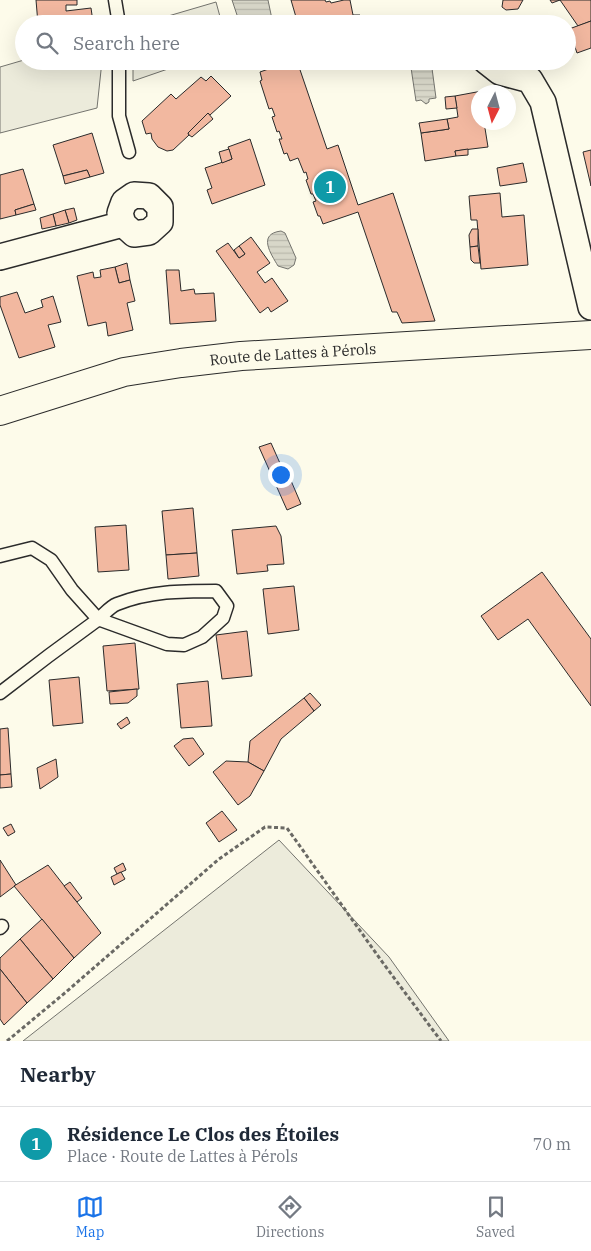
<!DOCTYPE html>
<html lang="en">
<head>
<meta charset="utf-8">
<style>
	body { margin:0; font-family:"IBM Plex Serif",serif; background:#f6f6f7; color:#1f2937 }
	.compass { position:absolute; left:471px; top:85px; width:45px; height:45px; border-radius:50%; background:#fff; box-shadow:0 5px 20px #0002; rotate:186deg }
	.you { position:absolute; left:280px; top:474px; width:18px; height:18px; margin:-12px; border:4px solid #fff; border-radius:50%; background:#1a73e8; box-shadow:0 0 0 8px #1a73e833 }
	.badge { display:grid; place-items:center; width:32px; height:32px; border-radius:50%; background:#1a73e8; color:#fff; font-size:16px; font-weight:700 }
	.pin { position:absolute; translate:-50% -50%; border:2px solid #fff; box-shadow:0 1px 5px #0006 }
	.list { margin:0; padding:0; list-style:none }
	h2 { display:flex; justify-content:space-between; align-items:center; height:65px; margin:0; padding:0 20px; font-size:21px }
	h2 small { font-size:16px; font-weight:400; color:#747a83 }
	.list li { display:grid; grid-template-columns:32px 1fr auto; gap:15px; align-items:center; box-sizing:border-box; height:75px; padding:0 20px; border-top:1px solid #e0e1e3 }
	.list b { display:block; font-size:19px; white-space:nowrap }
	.list p { margin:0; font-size:16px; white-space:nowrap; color:#747a83 }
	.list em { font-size:16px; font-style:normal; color:#747a83 }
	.icon { flex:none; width:28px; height:28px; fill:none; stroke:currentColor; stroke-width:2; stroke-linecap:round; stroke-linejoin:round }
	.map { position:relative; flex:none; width:591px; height:1041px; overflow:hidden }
	.search { position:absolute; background:#fff; box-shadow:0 5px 20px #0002; left:15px; right:15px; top:15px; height:55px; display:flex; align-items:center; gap:12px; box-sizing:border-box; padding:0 18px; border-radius:28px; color:#747a83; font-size:19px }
	.sheet { height:140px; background:#fff }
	nav { display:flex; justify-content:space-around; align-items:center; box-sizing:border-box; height:70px; border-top:1px solid #e0e1e3; background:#fff; font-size:14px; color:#747a83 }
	nav a { display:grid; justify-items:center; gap:2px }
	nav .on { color:#1a73e8 }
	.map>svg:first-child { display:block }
</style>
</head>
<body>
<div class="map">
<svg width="591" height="1041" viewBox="0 0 591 1041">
	<defs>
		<pattern id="water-rules" width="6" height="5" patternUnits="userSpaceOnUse" patternTransform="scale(1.25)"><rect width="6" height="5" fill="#d8d7c9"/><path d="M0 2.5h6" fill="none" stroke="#bab9ad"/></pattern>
	</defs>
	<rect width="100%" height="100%" fill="#fdfbea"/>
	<g fill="#ecebdb" stroke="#74746e">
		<polygon points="216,2 222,24 141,24"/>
		<polygon points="24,60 24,61 102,61 97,108 0,133 0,67"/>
		<polygon points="133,61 191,61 133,81"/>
		<polygon points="279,840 389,957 449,1041 23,1041"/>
	</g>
	<g fill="url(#water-rules)" stroke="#74746e">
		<polygon points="232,0 268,0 273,24 240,24"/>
		<polygon points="410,61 431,61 436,98 429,99 429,102 426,104 421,100 416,101"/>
		<path d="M281,231L285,233L296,258L294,265L288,269L278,266C271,254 257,234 281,231Z"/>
	</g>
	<g fill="#f2b8a0" stroke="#2b2b2b">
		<polygon points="36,0 77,0 77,5 66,5 66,11 91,8 93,22 70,24 38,24"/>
		<polygon points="291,0 325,0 326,2 330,1 331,3 344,0 350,0 353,15 360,15 362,24 298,24"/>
		<polygon points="503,0 523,0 518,9 506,10 502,7"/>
		<polygon points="550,0 591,0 591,21 578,26 560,0 552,3"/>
		<polygon points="591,21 591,48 577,53 569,29"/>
		<polygon points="291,61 297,61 327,149 338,145 358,205 393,193 435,321 402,323 397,312 392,312 358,212 323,224 320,216 318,216 313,202 316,201 313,194 311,194 306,180 308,179 306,172 304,173 298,158 290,161 287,153 284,154 279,139 282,139 279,131 277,132 272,117 275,116 272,108 269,109 260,81 262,80 260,72"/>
		<polygon points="211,76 231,96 210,115 208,113 188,133 189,135 173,150 167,151 158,147 152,139 151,133 146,134 142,121 171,94 176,99 201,77 206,81"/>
		<polygon points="482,91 483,92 478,92 478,122 484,122 488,147 455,151 456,156 425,161 421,133 449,129 447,119 458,117 455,96"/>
		<polygon points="455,96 457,108 446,109 445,97"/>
		<polygon points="208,113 213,119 192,137 189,135 188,133"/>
		<polygon points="447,119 449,129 421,133 419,123"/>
		<polygon points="92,133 104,173 90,177 87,170 63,176 53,145"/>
		<polygon points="250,139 265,185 212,204 207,190 212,188 205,168 232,159 228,147"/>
		<polygon points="229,149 232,159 222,163 219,152"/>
		<polygon points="468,149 468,155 456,156 455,151"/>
		<polygon points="591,150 591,186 583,152"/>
		<polygon points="523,163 527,182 500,186 497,168"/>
		<polygon points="23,169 34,204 15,210 16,215 0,219 0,175"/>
		<polygon points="87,170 90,177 65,184 63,176"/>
		<polygon points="500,193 502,217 524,215 528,265 481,269 477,220 471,220 469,196"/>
		<polygon points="34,204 36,210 16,215 15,210"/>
		<polygon points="74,208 77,220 69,223 65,210"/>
		<polygon points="65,210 69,223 56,226 53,214"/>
		<polygon points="53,214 56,226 42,229 40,218"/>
		<polygon points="472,229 478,229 478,246 470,247 469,235"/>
		<polygon points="251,237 270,263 257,272 265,283 272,278 288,301 271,312 268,307 260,313 216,251 228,243 239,258 245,254 239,246"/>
		<polygon points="239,246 245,254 239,258 234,250"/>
		<polygon points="478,246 480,263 474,263 471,260 470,247"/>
		<polygon points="127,263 130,280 119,283 115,267"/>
		<polygon points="115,267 119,283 130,280 135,301 127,303 133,330 108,336 106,322 88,326 77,276 93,272 94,278 101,277 100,270"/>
		<polygon points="166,270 179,270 181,291 194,289 195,294 214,293 216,321 170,324"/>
		<polygon points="17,292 25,313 43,307 41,300 53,296 61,322 48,325 55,347 19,358 0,305 0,297"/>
		<polygon points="271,443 283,470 286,469 301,504 287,510 259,447"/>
		<polygon points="193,508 197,553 166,555 162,511"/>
		<polygon points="126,525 129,570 98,572 95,527"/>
		<polygon points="276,526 281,536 284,564 267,565 268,571 237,574 232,530"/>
		<polygon points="197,553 199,576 168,579 166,555"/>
		<polygon points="542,572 591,639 591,706 528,619 498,640 481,616"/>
		<polygon points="294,586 299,630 268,634 263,589"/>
		<polygon points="247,631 252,676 222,679 216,635"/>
		<polygon points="135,643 139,689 107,691 103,646"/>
		<polygon points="79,677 83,723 53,726 49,680"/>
		<polygon points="208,681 212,726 181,728 177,684"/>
		<polygon points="137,689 137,696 128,703 110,704 109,692"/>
		<polygon points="310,693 321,705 314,711 304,698"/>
		<polygon points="304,698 314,711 281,739 264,771 248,762 250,741"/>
		<polygon points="127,717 130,723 121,729 117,724"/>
		<polygon points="8,728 11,774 0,775 0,729"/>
		<polygon points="193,738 204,754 189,766 174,746 183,739"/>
		<polygon points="56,759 58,777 40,789 37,768"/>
		<polygon points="226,761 248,762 264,771 250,796 238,805 213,772"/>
		<polygon points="11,774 12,787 0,788 0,775"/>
		<polygon points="222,811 237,830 219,842 206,823"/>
		<polygon points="11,824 15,832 8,836 3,828"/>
		<polygon points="0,860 16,885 0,897"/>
		<polygon points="123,863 126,870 117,874 114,868"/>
		<polygon points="48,865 101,933 74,958 14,886"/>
		<polygon points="121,872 125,879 114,885 111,877"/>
		<polygon points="70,882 82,898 77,902 64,886"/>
		<polygon points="42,919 74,958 53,979 20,939"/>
		<polygon points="20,939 53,979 27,1003 0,969 0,958"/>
		<polygon points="0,969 27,1003 4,1025 0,1019"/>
	</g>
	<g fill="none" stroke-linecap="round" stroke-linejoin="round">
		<defs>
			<g id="lane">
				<polyline points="115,0 119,24"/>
				<polyline points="119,61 119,116 129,152"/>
				<path d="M0,556L32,548L51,560L72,590L98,619L167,644L184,645L202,637L223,618L227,606L216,591C181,591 150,591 117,604C109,607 103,616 96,621C64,644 32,668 0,693"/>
				<polyline points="0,928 2,926"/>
			</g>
			<g id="street">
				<polyline points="486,61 500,72 530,80 543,102 591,307"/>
				<polygon points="134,195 149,196 160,207 160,222 149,232 134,234 123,224 120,213 124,202"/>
				<polyline points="0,257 123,224"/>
			</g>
			<g id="secondary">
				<path id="s1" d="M0,411L124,372L181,363L241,356L591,335"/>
			</g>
		</defs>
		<use href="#lane" stroke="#2b2b2b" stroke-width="15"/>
		<use href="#street" stroke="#2b2b2b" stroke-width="28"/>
		<use href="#secondary" stroke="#2b2b2b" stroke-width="30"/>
		<polyline stroke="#6a6964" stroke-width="3" stroke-dasharray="4 2.5" stroke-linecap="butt" points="7,1041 66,992 219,859 265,827 287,828 383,963 441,1041"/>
		<use href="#lane" stroke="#fdfbea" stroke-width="12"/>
		<use href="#street" stroke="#fdfbea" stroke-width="25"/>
		<use href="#secondary" stroke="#fdfbea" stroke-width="28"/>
	</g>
	<g text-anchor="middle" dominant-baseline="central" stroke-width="4" stroke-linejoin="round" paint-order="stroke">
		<g font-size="15" fill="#2b2b2b" stroke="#fdfbea">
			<text stroke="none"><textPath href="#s1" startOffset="300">Route de Lattes à Pérols</textPath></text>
		</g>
	</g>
</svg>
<svg class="compass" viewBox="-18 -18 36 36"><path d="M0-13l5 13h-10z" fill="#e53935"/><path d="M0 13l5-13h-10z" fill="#747a83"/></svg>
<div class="you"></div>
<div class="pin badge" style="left:330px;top:187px;background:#0f9aa8">1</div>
<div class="search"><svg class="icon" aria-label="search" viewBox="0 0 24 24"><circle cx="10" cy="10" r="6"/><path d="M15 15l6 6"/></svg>Search here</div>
</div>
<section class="sheet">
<h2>Nearby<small></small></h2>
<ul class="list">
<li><span class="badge" style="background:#0f9aa8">1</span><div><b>Résidence Le Clos des Étoiles</b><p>Place · Route de Lattes à Pérols</p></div><em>70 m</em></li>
</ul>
</section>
<nav>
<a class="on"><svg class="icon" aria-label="map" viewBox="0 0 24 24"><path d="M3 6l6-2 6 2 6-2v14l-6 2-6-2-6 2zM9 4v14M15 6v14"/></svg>Map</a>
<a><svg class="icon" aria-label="directions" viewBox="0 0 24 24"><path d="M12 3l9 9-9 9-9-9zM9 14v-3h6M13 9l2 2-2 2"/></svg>Directions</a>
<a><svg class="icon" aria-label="saved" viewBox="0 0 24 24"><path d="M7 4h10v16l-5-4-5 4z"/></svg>Saved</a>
</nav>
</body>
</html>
